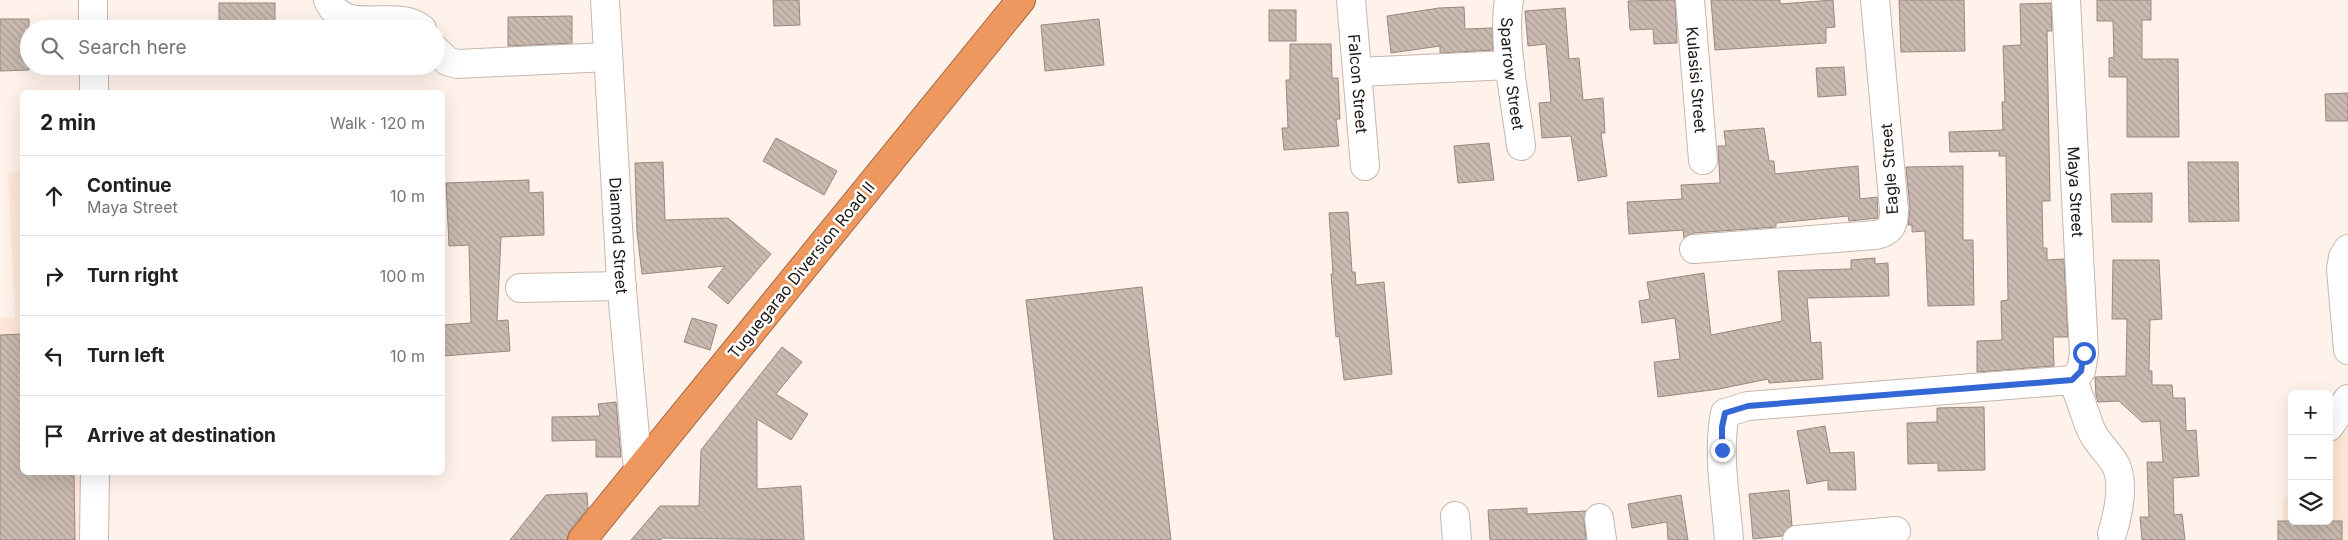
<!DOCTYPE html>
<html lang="en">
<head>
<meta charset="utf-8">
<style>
	body { margin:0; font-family:Inter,sans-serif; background:#f2f2f2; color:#202124 }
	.controls { position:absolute; right:15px; bottom:15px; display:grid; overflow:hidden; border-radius:8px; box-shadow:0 5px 20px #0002 }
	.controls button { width:45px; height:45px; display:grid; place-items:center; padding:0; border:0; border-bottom:1px solid #e0e0e0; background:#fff; color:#202124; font:25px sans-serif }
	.stop { position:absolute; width:15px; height:15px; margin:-11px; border:4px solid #3467d6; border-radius:50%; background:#fff }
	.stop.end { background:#3467d6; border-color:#fff; box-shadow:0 1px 5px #0008 }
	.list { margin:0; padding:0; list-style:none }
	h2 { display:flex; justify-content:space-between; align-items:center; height:65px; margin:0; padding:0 20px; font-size:21px }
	h2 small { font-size:16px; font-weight:400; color:#757577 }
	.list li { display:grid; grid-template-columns:32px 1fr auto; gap:15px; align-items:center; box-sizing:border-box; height:80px; padding:0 20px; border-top:1px solid #e0e0e0 }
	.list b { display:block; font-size:19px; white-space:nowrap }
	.list p { margin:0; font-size:16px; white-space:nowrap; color:#757577 }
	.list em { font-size:16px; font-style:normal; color:#757577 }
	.icon { flex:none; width:28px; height:28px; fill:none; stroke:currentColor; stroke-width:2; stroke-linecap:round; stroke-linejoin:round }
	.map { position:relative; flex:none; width:2348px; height:540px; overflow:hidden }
	.search { position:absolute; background:#fff; box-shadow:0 5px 20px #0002; left:20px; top:20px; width:425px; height:55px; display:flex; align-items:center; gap:12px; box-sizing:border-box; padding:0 18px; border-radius:28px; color:#757577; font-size:19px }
	.panel { position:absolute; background:#fff; box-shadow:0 5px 20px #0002; left:20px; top:90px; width:425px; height:385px; border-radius:8px }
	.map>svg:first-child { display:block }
</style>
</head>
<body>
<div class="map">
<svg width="2348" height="540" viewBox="0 0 2348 540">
	<defs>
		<pattern id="building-back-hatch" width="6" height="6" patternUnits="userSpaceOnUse" patternTransform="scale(1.25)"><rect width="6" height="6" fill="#cabab0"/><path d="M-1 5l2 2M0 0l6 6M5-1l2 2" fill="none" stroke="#ad9f96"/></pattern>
	</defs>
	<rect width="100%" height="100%" fill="#fff2ea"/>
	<g fill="#fee7d8">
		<polygon points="22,171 22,472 81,473 82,540 0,540 0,318 15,318 8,172"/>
		<polygon points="2348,426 2348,540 2284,540 2283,501 2292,491 2292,521 2329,521 2329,448"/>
	</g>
	<g fill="url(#building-back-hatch)" stroke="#988980">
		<polygon points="773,0 799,0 800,25 774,26"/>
		<polygon points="1675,0 1677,43 1654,44 1653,29 1630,30 1628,1"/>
		<polygon points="1711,0 1780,0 1780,4 1833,0 1835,27 1826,28 1826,43 1715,50"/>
		<polygon points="1899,0 1964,0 1965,51 1901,52"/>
		<polygon points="2097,0 2151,0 2151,20 2142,20 2142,59 2178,59 2179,137 2127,137 2127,77 2109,77 2109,58 2114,57 2113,21 2097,21"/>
		<rect x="219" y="3" width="56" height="26"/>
		<polygon points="2051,3 2052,31 2047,31 2050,201 2042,201 2043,248 2047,248 2047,260 2064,259 2068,337 2053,337 2054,366 1977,372 1977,341 2002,340 2001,301 2008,300 2006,156 1999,156 1999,151 1950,152 1949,132 2003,130 2002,102 2005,102 2003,46 2021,45 2020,4"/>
		<polygon points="1464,7 1465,29 1492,28 1493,50 1440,53 1440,46 1391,53 1387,16 1439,8"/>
		<polygon points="1565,8 1569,59 1579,58 1583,100 1603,98 1605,133 1601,133 1607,176 1578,181 1571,136 1542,138 1539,103 1551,102 1546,44 1528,46 1525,11"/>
		<rect x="1269" y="10" width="27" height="31"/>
		<polygon points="572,16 572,43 508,46 508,17"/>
		<polygon points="0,19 29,19 29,70 0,71"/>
		<polygon points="1099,19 1104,65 1045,71 1041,25"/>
		<polygon points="1290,44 1331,44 1332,78 1338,78 1340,119 1336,119 1339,146 1284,150 1282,128 1288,128 1286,80 1290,80"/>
		<polygon points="1844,67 1846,95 1818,97 1816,68"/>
		<polygon points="2348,93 2348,121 2326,121 2325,94"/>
		<polygon points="1764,128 1769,161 1774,161 1775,174 1858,166 1860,199 1877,197 1878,218 1849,221 1848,216 1776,223 1776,227 1693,233 1684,238 1683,230 1629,234 1627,202 1682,199 1681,185 1720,183 1718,146 1726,146 1724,131"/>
		<polygon points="776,138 837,171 824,195 763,161"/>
		<polygon points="1489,143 1494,180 1458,183 1454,146"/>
		<polygon points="663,162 665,220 728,218 771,254 728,304 708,287 725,266 642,274 637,232 635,163"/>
		<polygon points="2188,162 2238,162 2239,221 2189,222"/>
		<polygon points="1963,166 1963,240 1973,240 1974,305 1928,306 1925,231 1912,232 1912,225 1908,225 1910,209 1906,167"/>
		<polygon points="529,180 529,193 543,192 544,235 501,237 497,321 508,320 510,351 442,356 442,325 471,323 469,245 449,246 446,183"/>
		<polygon points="2152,193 2152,222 2112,222 2111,194"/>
		<polygon points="1348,212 1352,272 1355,272 1356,285 1384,282 1392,374 1344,380 1339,336 1336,337 1331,274 1333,274 1329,213"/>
		<polygon points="1875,258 1875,264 1888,263 1889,296 1807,298 1811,343 1821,342 1823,379 1769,383 1768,379 1719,389 1658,397 1654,362 1680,359 1675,318 1642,323 1639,301 1650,299 1647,282 1704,273 1711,335 1782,321 1778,271 1851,269 1851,260"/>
		<polygon points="2113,260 2159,260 2162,319 2150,320 2149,371 2152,371 2152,385 2172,385 2173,398 2185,398 2186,431 2196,430 2199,476 2173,478 2174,515 2182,514 2185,540 2142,540 2140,517 2149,517 2147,462 2163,462 2160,421 2142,422 2119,401 2098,402 2096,396 2095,377 2126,376 2127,319 2112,319"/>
		<polygon points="1142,287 1171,540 1054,540 1026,300"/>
		<polygon points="692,318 717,325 710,350 684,342"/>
		<polygon points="22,334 22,472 74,472 75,540 0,540 0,335"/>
		<polygon points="782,347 802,362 776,394 808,414 791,440 757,419 757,489 801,486 804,540 662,538 661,540 631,540 660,506 699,506 701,450"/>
		<polygon points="616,402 621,457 596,457 596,440 552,441 552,417 600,416 598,404"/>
		<polygon points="1984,407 1985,470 1938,471 1938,463 1908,464 1907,423 1937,422 1937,408"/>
		<polygon points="1825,426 1830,453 1854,452 1856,490 1828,490 1828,480 1807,484 1797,431"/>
		<polygon points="1789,490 1792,526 1788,528 1782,536 1753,539 1749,494"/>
		<polygon points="587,493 588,508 570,530 567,540 510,540 546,495"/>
		<polygon points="1681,495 1688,540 1668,540 1667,522 1632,528 1628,504"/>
		<polygon points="1527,508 1527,514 1586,511 1584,520 1586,540 1490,540 1488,510"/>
		<rect x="2278" y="521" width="64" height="19"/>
	</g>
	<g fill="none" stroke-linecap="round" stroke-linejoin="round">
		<defs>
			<g id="minor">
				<polyline points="93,0 93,29"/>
				<path d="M328,0C344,38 396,7 422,29"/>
				<path id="s1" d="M605,0L621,279L638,470"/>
				<path id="s2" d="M1351,0L1365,166"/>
				<path id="s3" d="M1509,0C1502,41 1516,104 1521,146"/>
				<path id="s4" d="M1690,0L1703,160"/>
				<path id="s5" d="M2066,0L2084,353L2081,371L2072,380"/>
				<polyline points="436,50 447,61 457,64 608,57"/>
				<polyline points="94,66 94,92"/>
				<polyline points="1358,72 1510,65"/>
				<path d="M1694,249L1875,235C1891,232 1894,225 1894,210L1875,0"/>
				<polyline points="2348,249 2343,257 2341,269 2348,350"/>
				<polyline points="520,288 622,286"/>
				<path d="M2072,380C2081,398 2084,413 2091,430C2097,443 2107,451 2114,462C2126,481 2118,514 2112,534"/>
				<polyline points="2329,427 2348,399"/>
				<polyline points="1455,516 1457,540"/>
				<polyline points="1599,518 1602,540"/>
				<polyline points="94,540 95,472"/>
				<path d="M1729,540C1726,499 1717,454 1725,413L1748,406L2072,380"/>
				<polyline points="1797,540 1896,531"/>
			</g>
			<polyline id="highway" points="582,540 1021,0"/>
		</defs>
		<use href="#minor" stroke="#c6b7ad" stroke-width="30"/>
		<use href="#highway" stroke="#a56b45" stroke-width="30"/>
		<use href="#minor" stroke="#fff" stroke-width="28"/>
		<use href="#highway" stroke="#ee985f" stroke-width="28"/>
	</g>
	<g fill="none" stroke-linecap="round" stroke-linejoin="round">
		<polyline stroke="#3467d6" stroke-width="6" points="1722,450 1722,427 1725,413 1748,406 2072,380 2081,371 2084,353"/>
	</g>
	<g text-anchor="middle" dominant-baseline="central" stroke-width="5" stroke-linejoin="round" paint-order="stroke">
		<g font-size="16" fill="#1d1814" stroke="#fff">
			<text stroke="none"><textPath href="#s3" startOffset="74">Sparrow Street</textPath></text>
			<text stroke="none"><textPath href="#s4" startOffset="80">Kulasisi Street</textPath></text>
			<text stroke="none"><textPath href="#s2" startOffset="84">Falcon Street</textPath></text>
			<text transform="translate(1889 169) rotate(-94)">Eagle Street</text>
			<text stroke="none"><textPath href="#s5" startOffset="192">Maya Street</textPath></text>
			<text stroke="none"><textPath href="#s1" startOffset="236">Diamond Street</textPath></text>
			<text transform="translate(801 270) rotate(-51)">Tuguegarao Diversion Road Ⅱ</text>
		</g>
	</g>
</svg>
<div class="controls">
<button>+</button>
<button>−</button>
<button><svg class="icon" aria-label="layers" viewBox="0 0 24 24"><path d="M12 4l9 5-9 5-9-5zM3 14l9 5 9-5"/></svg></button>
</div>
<div class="stop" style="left:2084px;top:353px"></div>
<div class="stop end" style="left:1722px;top:450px"></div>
<div class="search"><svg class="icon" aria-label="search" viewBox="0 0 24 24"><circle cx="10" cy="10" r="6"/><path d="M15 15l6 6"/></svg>Search here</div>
<section class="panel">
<h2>2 min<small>Walk · 120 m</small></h2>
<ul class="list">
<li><svg class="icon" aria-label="ahead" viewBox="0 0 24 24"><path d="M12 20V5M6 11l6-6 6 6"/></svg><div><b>Continue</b><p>Maya Street</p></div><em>10 m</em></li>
<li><svg class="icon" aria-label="right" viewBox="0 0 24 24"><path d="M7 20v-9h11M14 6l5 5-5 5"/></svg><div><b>Turn right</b></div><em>100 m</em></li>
<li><svg class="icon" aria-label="left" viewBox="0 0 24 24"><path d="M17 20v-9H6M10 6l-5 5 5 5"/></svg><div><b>Turn left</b></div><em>10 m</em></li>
<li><svg class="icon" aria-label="arrive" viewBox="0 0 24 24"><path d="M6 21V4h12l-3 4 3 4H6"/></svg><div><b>Arrive at destination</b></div></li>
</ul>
</section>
</div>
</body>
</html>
